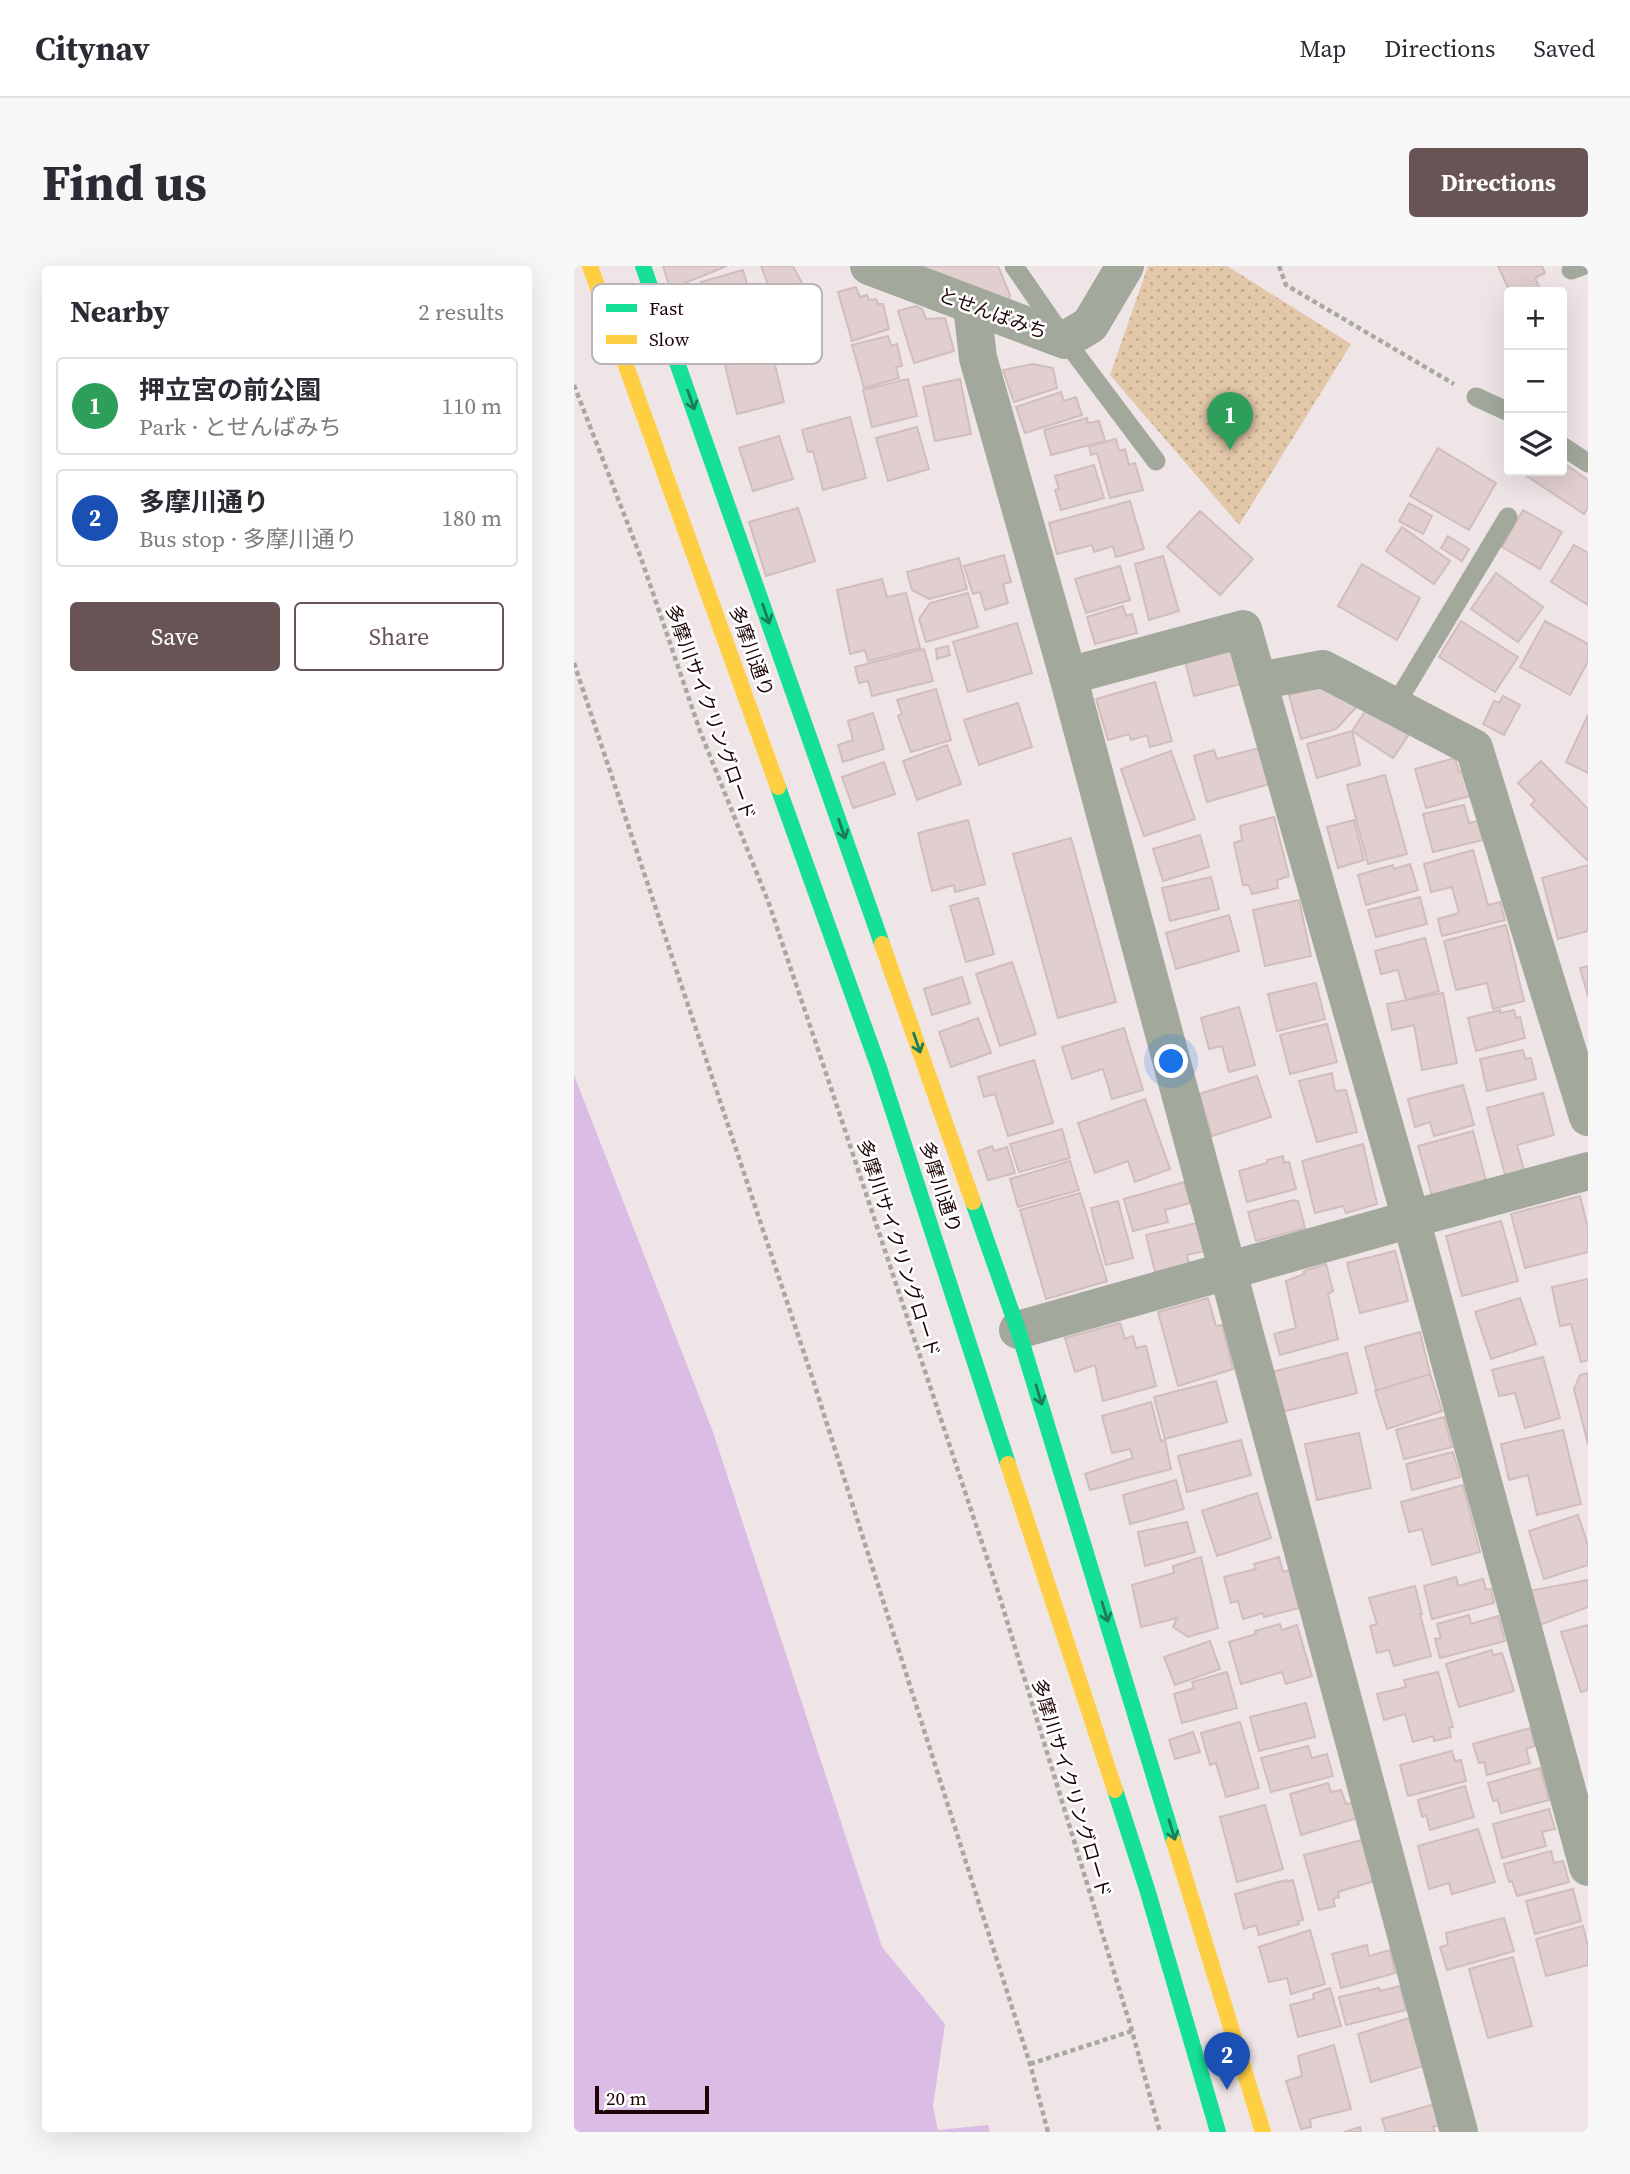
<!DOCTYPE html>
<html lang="en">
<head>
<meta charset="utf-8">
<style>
	body { margin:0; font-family:"Source Serif 4","Noto Sans JP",serif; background:#f7f7f7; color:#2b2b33 }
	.controls { position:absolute; right:21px; top:21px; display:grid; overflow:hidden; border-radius:7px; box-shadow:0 7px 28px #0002 }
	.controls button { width:63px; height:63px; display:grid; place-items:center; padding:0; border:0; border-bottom:2px solid #e1e1e2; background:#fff; color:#2b2b33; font:35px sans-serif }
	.scale { position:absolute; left:21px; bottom:18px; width:114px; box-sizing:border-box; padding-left:7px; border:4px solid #1f0407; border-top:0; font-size:19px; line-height:24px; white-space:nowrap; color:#1f0407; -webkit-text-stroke:5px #fff; paint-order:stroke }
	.you { position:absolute; left:598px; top:796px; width:24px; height:24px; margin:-18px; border:5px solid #fff; border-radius:50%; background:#1a73e8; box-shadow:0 0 0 10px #1a73e833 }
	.badge { display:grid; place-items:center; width:46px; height:46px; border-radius:50%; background:#685355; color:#fff; font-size:23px; font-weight:700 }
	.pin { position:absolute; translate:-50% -58px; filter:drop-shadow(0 2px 4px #0008) }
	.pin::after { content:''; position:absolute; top:37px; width:24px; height:21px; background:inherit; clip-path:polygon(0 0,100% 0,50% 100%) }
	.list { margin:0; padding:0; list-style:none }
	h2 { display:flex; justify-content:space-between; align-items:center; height:91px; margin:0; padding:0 28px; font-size:30px }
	h2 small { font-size:23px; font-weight:400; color:#7c7c81 }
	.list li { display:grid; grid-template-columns:46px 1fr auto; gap:21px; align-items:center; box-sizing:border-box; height:98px; margin:0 14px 14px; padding:0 14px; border:2px solid #e1e1e2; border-radius:7px }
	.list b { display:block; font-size:26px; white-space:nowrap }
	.list p { margin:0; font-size:23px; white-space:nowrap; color:#7c7c81 }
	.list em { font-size:23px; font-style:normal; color:#7c7c81 }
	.actions { display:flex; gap:14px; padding:21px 28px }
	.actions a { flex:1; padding:16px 0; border:2px solid #685355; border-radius:7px; text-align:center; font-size:24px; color:#685355 }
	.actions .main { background:#685355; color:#fff }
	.icon { flex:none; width:38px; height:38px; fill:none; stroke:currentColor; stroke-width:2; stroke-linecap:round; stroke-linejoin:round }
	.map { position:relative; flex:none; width:1014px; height:1866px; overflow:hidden; border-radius:7px }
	header { display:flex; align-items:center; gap:42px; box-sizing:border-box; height:98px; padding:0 35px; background:#fff; border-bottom:2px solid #e1e1e2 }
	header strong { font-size:33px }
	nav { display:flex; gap:38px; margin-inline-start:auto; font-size:24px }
	.intro { display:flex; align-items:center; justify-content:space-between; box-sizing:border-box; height:168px; padding:0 42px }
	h1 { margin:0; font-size:49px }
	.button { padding:18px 32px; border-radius:7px; background:#685355; color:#fff; font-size:24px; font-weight:700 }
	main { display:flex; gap:42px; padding:0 42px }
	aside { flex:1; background:#fff; border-radius:7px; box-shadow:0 7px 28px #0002 }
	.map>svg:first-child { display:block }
</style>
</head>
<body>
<header>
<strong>Citynav</strong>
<nav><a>Map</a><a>Directions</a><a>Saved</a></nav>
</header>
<div class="intro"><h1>Find us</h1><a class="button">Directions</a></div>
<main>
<aside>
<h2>Nearby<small>2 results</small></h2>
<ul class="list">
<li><span class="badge" style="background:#2e9e5b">1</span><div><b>押立宮の前公園</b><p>Park · とせんばみち</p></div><em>110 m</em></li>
<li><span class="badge" style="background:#1a4fb4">2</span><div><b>多摩川通り</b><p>Bus stop · 多摩川通り</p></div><em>180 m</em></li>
</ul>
<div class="actions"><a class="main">Save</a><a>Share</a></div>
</aside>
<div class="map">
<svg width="1014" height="1866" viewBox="0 0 1014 1866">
	<defs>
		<pattern id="grass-dots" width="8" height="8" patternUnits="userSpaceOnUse" patternTransform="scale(1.75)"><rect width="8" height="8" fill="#e2c7a9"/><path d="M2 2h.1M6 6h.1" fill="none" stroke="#c1a990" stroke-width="1.8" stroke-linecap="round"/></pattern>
	</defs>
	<rect width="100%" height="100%" fill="#efe5e6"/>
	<polygon fill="url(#grass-dots)" points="574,0 653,0 777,78 665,259 536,109"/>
	<polygon fill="#dabce5" points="0,809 139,1166 308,1681 371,1758 359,1840 364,1864 414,1859 416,1866 0,1866"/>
	<g fill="#e1cecf" stroke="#d1bdbe" stroke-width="2">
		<polygon points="89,0 153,0 96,23"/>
		<polygon points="187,0 219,0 231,23 199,31"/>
		<polygon points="345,0 424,0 436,29 435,34"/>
		<polygon points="924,0 968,0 971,7 961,12 966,23 957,26 936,26"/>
		<polygon points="169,4 188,72 169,77 169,81 147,87 141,66 136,67 130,44 134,42 127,16"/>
		<polygon points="282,21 286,31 293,29 295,34 302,33 304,38 309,38 315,63 278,75 264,26"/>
		<polygon points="342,40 348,43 352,53 371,52 380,85 340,97 324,45"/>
		<polygon points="314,70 317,80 323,78 328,100 322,101 325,112 290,122 278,79"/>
		<polygon points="198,87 210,136 163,148 151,99"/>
		<polygon points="459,98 479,102 483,122 440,136 429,104"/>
		<polygon points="334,113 343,150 298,161 289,124"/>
		<polygon points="386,113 397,168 361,175 349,121"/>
		<polygon points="487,126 490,135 502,131 508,149 451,167 442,141"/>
		<polygon points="276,151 292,212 249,224 239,185 234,186 228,164"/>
		<polygon points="513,152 514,157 525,155 531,175 477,189 470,164"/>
		<polygon points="343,161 355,203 314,215 302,172"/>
		<polygon points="205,170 219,213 179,225 165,182"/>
		<polygon points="542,173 545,185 551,183 555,199 561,197 569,224 536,232 523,187 517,189 515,180"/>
		<polygon points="864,182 922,217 895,264 836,230"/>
		<polygon points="988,196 1014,214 1014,242 1010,248 951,209 953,205 988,205"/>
		<polygon points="520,199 530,232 487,244 481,224 485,223 481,210"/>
		<polygon points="556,235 570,283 542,291 539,280 520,286 518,279 483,288 475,257"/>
		<polygon points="835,237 858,250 849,268 825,255"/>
		<polygon points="224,242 241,295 192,310 175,256"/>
		<polygon points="949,244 988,266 966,303 928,281"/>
		<polygon points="626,245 679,293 646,329 593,281"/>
		<polygon points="828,261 876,295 860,318 812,285"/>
		<polygon points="874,270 895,283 888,295 867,282"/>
		<polygon points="1000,279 1014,287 1014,339 977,316"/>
		<polygon points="430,289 437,316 429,318 434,337 411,344 406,326 399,328 390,300"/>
		<polygon points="589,290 605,345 575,354 561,298"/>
		<polygon points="385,292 393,323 355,333 338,324 333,306"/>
		<polygon points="788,298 846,332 823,374 764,340"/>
		<polygon points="546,300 556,334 512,347 501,313"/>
		<polygon points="922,307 969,341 944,376 897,343"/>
		<polygon points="308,313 313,331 332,327 346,382 294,395 291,384 276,388 263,324"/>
		<polygon points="394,327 404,361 352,376 345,353 356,337"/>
		<polygon points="549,340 552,350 558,348 563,367 521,378 513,351"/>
		<polygon points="887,355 944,391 921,426 865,391"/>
		<polygon points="971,355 1014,378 1014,395 996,429 946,401"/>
		<polygon points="443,357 458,407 394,426 379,376"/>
		<polygon points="374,380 376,389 363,393 362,383"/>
		<polygon points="656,380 666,418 620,430 610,391"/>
		<polygon points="350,383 359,415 298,430 294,415 285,417 281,401"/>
		<polygon points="581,416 598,475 576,481 573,469 557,474 555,468 534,474 522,433"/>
		<polygon points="756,418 790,433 762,463 727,473 715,429"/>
		<polygon points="362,423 377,474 337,486 324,450 328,448 323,434"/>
		<polygon points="929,430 946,439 930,469 909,458 920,435 925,437"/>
		<polygon points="799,434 840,461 819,492 778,465"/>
		<polygon points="444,437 458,481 405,499 390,454"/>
		<polygon points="299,447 310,483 269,496 264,479 279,474 274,455"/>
		<polygon points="1014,449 1014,507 992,496"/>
		<polygon points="778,465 786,499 743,512 733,478"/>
		<polygon points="373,479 387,518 343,534 329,495"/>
		<polygon points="685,482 695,518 633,536 620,490 640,484 643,493"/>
		<polygon points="597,485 621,553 570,570 547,503"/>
		<polygon points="881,492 885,506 889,505 896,530 852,542 841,503"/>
		<polygon points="967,495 1014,543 1014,595 957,539 961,534 944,517"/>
		<polygon points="310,496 321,528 279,542 268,511"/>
		<polygon points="811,509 833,588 794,598 773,519"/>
		<polygon points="890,539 895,557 904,555 909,574 859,586 849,548"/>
		<polygon points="700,551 715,610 703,614 704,622 678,628 675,619 669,619 660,577 668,574 666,560"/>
		<polygon points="394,554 411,618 381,626 380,619 358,625 344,567"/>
		<polygon points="780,554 790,594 764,602 753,561"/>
		<polygon points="626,569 635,601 589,615 579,583"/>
		<polygon points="497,572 542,736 484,752 439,588"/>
		<polygon points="899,584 914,639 926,636 931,654 868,670 864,653 885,647 878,621 857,626 850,598"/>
		<polygon points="836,598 844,624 792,639 784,609 819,599 820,603"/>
		<polygon points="1014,599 1014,665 984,673 968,612"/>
		<polygon points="637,611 645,643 596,655 588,622"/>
		<polygon points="846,631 853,658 802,671 794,644"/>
		<polygon points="404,632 420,688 392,696 376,640"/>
		<polygon points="725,634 737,690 691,700 679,644"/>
		<polygon points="655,649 665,685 602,703 592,667"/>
		<polygon points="932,659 950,735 919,743 913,717 882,724 870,675"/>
		<polygon points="851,672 865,725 832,734 824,704 807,708 801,685"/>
		<polygon points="438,696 462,768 426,780 402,708"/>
		<polygon points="1014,700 1014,730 1006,702"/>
		<polygon points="388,711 396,737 358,749 350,723"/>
		<polygon points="742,717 751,753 703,765 694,728"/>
		<polygon points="869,727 883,797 848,804 840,759 818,764 813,738"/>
		<polygon points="665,741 681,799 655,806 648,780 635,783 627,752"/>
		<polygon points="926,744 926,747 940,744 942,752 946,751 951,772 902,785 894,752"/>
		<polygon points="404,752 417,787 377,801 365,766"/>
		<polygon points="753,758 763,796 716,808 706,769"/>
		<polygon points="550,762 569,824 538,833 529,803 498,813 488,781"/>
		<polygon points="949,784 951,793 957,792 962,813 913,825 906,793"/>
		<polygon points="460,794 479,857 434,870 421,828 410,831 404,811"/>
		<polygon points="758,807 761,825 772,824 783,866 743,876 725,815"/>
		<polygon points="683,810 697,851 638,870 625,828"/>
		<polygon points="889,819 900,859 860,870 856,856 841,861 834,833"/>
		<polygon points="969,827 980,869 943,879 950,904 931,909 913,842"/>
		<polygon points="571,833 596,903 561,916 554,895 521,907 504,857"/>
		<polygon points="488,863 496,892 445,906 436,878"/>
		<polygon points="899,865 912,915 858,930 844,880"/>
		<polygon points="789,878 803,938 772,947 769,940 741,947 728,895"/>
		<polygon points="418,880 420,885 433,881 441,907 414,914 404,885"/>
		<polygon points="709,890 710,897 715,896 722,923 673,936 665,905 693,897 693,894"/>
		<polygon points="496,895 505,924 444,941 436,913"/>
		<polygon points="610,916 616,937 591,944 594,956 559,965 550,933"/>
		<polygon points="506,927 533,1015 472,1033 446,944"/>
		<polygon points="1006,930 1014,962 1014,986 951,1002 937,948"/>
		<polygon points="720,934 720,935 724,935 731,962 682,975 674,946"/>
		<polygon points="544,935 559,992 532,999 517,942"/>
		<polygon points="927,955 944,1015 888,1030 872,970"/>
		<polygon points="623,957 630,985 613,989 615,998 581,1006 572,969"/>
		<polygon points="821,985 834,1035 786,1047 773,997"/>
		<polygon points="752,998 759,1025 754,1028 764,1073 706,1089 700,1068 722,1062 712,1015 730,1008 730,1005"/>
		<polygon points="1014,1013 1014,1094 1007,1096 997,1058 986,1060 978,1021"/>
		<polygon points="634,1032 642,1060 648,1059 659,1103 604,1120 584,1046"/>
		<polygon points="946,1032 962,1078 917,1093 901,1046"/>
		<polygon points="546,1057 551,1073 559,1070 562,1082 572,1080 582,1120 529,1135 521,1099 501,1106 491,1072"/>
		<polygon points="846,1066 857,1112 803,1127 791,1081"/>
		<polygon points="773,1087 783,1127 708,1146 698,1106"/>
		<polygon points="969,1091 986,1152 951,1162 941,1127 925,1130 918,1104"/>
		<polygon points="1014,1107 1014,1178 1000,1123 1006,1109"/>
		<polygon points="856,1108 868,1145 813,1163 801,1125"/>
		<polygon points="642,1115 653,1156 591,1173 580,1131"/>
		<polygon points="577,1136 587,1175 591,1174 597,1203 516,1224 511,1208 559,1192 556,1183 538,1187 528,1150"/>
		<polygon points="870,1151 878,1181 830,1193 822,1164"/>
		<polygon points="989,1164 1007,1238 963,1249 954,1209 935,1214 927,1178"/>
		<polygon points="785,1167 797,1222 743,1234 731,1178"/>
		<polygon points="667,1174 677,1209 613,1226 604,1190"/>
		<polygon points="879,1186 886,1211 838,1224 832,1198"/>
		<polygon points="602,1214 610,1243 556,1258 549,1229"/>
		<polygon points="889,1219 906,1286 858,1299 848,1263 835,1266 827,1236"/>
		<polygon points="683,1227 697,1272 643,1290 628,1245"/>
		<polygon points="1004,1249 1014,1279 1014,1299 970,1313 955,1265"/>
		<polygon points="613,1256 621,1286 571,1300 564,1266"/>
		<polygon points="627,1291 644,1362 614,1371 599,1361 603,1352 567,1361 558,1319 600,1307 599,1300"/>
		<polygon points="705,1291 709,1306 715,1304 725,1342 690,1351 689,1347 669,1353 664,1335 657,1337 650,1311 682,1303 680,1298"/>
		<polygon points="882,1311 884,1320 909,1313 912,1324 917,1323 920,1337 858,1353 850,1320"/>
		<polygon points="1014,1314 1014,1341 966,1359 955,1325"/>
		<polygon points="841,1320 848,1348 846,1348 857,1390 820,1400 815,1384 803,1387 796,1360 803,1358 795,1332"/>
		<polygon points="895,1349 897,1358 924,1350 931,1375 866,1392 861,1373 867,1372 863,1358"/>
		<polygon points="706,1358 708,1364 723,1359 738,1410 712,1418 708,1406 667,1418 655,1376 682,1368 681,1365"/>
		<polygon points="1014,1359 1014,1424 1007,1426 987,1366"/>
		<polygon points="636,1375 646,1403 601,1419 590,1391"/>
		<polygon points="918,1384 919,1389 928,1387 940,1425 885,1441 872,1398"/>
		<polygon points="653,1406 663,1442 608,1457 600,1428 620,1422 618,1416"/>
		<polygon points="864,1406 879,1461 875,1462 877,1471 860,1475 859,1470 839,1476 831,1448 810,1454 803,1428 832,1421 830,1414"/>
		<polygon points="732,1437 741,1471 685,1485 676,1451"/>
		<polygon points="666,1456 685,1522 652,1531 642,1497 636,1499 627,1467"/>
		<polygon points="956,1462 961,1480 952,1483 956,1497 913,1509 910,1496 905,1497 899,1478"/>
		<polygon points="619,1466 626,1486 601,1493 595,1474"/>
		<polygon points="734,1480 738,1492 753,1488 759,1510 697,1526 687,1492"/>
		<polygon points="878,1485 881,1495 887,1494 892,1515 834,1530 826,1499"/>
		<polygon points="966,1502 975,1534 927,1547 924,1534 919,1535 914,1517"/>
		<polygon points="754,1517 757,1526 767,1524 772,1538 779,1537 783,1552 727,1569 716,1528"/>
		<polygon points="891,1520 900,1551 856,1564 852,1549 848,1551 844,1534"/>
		<polygon points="691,1539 709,1603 663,1616 646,1551"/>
		<polygon points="975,1543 981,1563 968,1566 972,1580 928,1592 919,1558"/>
		<polygon points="904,1563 921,1616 878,1628 875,1617 855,1623 844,1580"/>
		<polygon points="788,1574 800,1615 764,1626 765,1631 759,1633 761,1640 745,1644 730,1589"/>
		<polygon points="977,1585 980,1597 989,1595 995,1616 943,1630 938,1615 935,1616 930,1598"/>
		<polygon points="712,1614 712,1616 719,1614 729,1654 724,1655 725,1658 685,1669 682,1659 670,1663 661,1628"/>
		<polygon points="999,1623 1007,1655 961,1668 952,1635"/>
		<polygon points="930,1652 940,1685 873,1704 866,1681 874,1679 872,1667"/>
		<polygon points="1009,1660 1014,1680 1014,1699 972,1710 962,1673"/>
		<polygon points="736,1664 751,1718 717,1728 713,1712 695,1716 685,1681"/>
		<polygon points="793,1679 795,1690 816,1684 821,1707 767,1722 758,1688"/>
		<polygon points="939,1691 958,1760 914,1772 895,1703"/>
		<polygon points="826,1720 832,1744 772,1759 765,1731 805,1722 806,1725"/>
		<polygon points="756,1722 767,1760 724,1771 716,1739 740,1733 739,1728"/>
		<polygon points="835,1752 849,1800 797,1816 784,1768"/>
		<polygon points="760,1779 777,1843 736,1853 737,1861 727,1863 712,1815 728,1810 724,1790"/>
		<polygon points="861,1838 866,1859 859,1861 861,1866 812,1866 808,1853"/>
		<polygon points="786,1861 787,1866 770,1866"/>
	</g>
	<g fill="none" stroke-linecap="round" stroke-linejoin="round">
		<g stroke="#a7a8a0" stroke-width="4.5" stroke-dasharray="5 3.5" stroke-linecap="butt">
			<polyline points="705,0 712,19 880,118"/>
			<polyline points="0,119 67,292 126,465 194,635 255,816 422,1319 558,1765 586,1866"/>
			<polyline points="0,397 239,1114 456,1798 474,1866"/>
			<polyline points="456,1798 558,1765"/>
		</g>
		<g stroke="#a2a99c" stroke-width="19">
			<polyline points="440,0 491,74 582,195"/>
			<polyline points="997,4 1008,0"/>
			<polyline points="902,131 935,146"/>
			<polyline points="988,180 1014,197"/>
			<polyline points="820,441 934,251"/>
		</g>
		<g stroke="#a2a99c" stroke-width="38">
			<polyline points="295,0 491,74 516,59 551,0"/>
			<polyline points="398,41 404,92 494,410 885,1866"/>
			<polyline points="494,410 669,363 837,953 1014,1601"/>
			<polyline points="684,415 749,403 900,482 1014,851"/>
			<polyline points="444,1064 837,953 1014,905"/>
		</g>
		<g stroke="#16e098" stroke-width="16">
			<polyline points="69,0 308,678"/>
			<polyline points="204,521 305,802 434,1198"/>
			<polyline points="399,936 444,1064 600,1576"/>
			<polyline points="541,1524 573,1623 644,1866"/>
		</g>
		<g stroke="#ffcf43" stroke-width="16">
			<polyline points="16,0 204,521"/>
			<polyline points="308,678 399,936"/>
			<polyline points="434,1198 541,1524"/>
			<polyline points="600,1576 689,1866"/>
		</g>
	</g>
	<defs><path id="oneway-shaft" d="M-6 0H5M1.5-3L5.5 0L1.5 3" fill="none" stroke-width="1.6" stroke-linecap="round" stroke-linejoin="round" transform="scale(1.75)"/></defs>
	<g stroke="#1a7d57">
		<use href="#oneway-shaft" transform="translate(117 134) rotate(71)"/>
		<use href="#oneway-shaft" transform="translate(192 348) rotate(71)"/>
		<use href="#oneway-shaft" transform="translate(268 563) rotate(71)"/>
		<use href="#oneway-shaft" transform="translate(343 777) rotate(71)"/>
		<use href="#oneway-shaft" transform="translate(465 1129) rotate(73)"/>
		<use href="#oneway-shaft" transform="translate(531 1346) rotate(73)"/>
		<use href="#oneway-shaft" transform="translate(598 1564) rotate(73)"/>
	</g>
	<g text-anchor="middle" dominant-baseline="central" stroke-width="5" stroke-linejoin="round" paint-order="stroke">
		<g font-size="19" fill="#1f0407" stroke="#fff">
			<text transform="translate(419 47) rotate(20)">とせんばみち</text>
			<text transform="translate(178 385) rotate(70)">多摩川通り</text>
			<text transform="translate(137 446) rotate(70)">多摩川サイクリングロード</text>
			<text transform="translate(367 921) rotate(72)">多摩川通り</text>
			<text transform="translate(325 982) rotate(72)">多摩川サイクリングロード</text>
			<text transform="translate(498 1522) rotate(73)">多摩川サイクリングロード</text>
		</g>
	</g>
	<rect x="18" y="18" width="230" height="80" rx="10" fill="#fff" stroke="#bcb4b5" stroke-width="2"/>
	<rect x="32" y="38" width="31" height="8" fill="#16e098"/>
	<rect x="32" y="69" width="31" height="9" fill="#ffcf43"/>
	<g font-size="19" fill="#1f0407">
		<text x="75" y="49">Fast</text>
		<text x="75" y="80">Slow</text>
	</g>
</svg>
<div class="controls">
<button>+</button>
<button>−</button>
<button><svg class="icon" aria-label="layers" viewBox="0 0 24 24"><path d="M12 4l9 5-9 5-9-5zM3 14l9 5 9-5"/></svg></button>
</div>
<div class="scale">20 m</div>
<div class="you"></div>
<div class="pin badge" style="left:656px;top:184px;background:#2e9e5b">1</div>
<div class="pin badge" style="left:653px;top:1824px;background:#1a4fb4">2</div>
</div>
</main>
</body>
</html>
